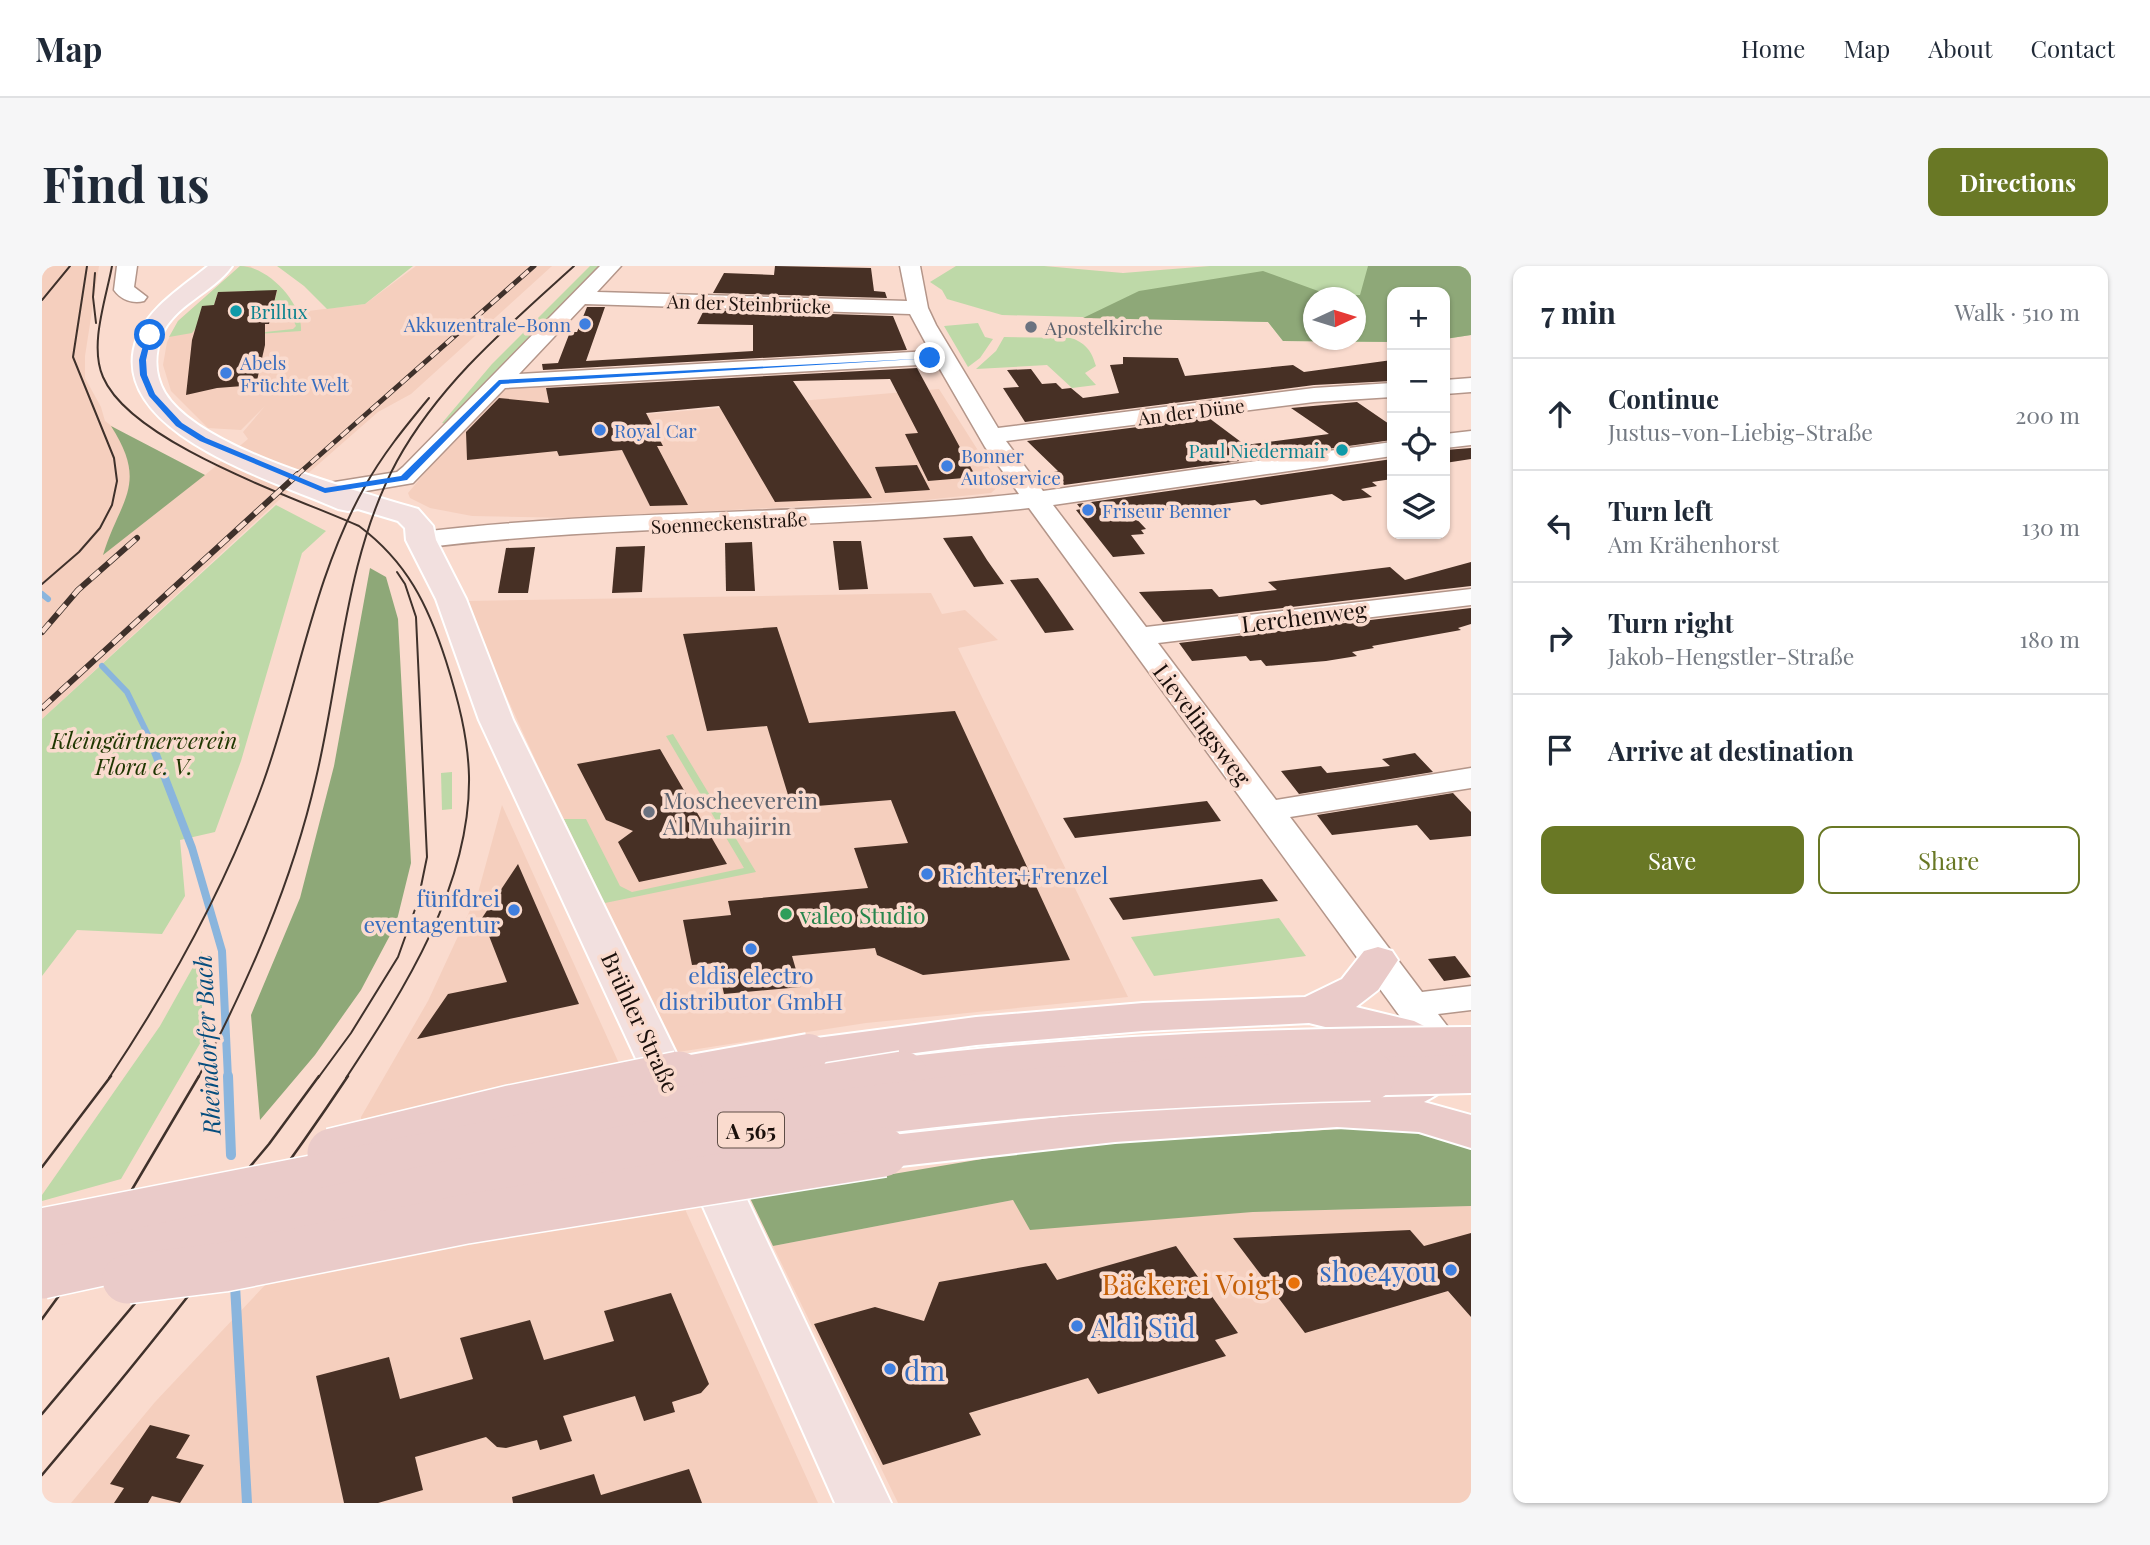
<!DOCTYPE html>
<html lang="en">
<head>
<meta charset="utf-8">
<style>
	body { margin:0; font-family:"Playfair Display",serif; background:#f6f6f7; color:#1f2937 }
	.controls { position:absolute; right:21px; top:21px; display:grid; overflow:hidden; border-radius:14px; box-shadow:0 2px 5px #0004 }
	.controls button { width:63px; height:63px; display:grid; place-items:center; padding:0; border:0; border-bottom:2px solid #e0e1e3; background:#fff; color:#1f2937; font:35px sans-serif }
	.compass { position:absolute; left:1261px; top:21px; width:63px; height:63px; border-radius:50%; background:#fff; box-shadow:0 2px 5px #0004; rotate:86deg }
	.stop { position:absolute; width:21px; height:21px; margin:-16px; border:5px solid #1a73e8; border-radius:50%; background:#fff }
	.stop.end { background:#1a73e8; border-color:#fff; box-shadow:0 2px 7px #0008 }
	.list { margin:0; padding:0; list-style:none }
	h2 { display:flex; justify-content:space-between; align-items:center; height:91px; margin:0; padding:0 28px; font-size:30px }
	h2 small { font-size:23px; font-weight:400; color:#747a83 }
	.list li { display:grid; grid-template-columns:46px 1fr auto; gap:21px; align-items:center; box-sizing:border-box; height:112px; padding:0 28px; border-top:2px solid #e0e1e3 }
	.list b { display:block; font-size:26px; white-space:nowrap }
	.list p { margin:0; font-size:23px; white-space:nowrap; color:#747a83 }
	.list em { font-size:23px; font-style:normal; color:#747a83 }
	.actions { display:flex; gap:14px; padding:21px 28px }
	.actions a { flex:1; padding:16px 0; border:2px solid #697825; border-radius:14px; text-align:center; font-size:24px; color:#697825 }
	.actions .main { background:#697825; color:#fff }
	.icon { flex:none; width:38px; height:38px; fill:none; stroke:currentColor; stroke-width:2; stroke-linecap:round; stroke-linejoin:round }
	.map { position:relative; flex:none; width:1429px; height:1237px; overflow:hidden; border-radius:14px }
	header { display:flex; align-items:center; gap:42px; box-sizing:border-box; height:98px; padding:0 35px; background:#fff; border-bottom:2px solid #e0e1e3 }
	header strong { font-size:33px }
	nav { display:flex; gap:38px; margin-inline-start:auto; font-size:24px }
	.intro { display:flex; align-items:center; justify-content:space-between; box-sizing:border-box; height:168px; padding:0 42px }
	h1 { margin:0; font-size:49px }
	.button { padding:18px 32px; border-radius:14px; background:#697825; color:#fff; font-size:24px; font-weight:700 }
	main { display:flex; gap:42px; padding:0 42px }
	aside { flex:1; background:#fff; border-radius:14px; box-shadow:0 2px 5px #0004 }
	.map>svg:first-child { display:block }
</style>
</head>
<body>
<header>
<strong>Map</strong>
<nav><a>Home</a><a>Map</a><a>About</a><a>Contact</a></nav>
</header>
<div class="intro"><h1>Find us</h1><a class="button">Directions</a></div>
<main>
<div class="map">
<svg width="1429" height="1237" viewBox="0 0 1429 1237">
	<rect width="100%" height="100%" fill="#fadbce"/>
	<g fill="#f5cfbe">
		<polygon points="0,0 57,0 43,90 43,112 59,141 63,155 105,186 163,209 206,173 201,166 223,140 199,164 166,162 129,125 121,99 125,76 136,55 198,0 208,0 222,10 240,24 258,46 323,38 374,0 510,0 369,128 336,146 263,210 0,453"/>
		<polygon points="506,117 514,156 897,123 958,219 949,227 883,234 534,252 430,250 388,242 368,232 366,227 418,165 457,126 481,118"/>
		<polygon points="889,327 900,348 923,344 956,374 916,382 1086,731 824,757 636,786 498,504 446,390 425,335"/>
		<polygon points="460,539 776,1237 29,1237 113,1136 304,933 319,909 319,851 386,735 436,627"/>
		<polygon points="971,934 1106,953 1211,946 1429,940 1429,1237 856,1237 731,980"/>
	</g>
	<g fill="#bed9a8" fill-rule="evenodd">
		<path d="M198,0C226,0 261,37 259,65L185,70L251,63L254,60L249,49L229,50L235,25L176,26L172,39L150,67L127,71L136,55Z"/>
		<polygon points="235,0 371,0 323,38 285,43 262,20"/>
		<polygon points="548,0 566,0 404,158 400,157 450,98"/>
		<path d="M914,0H1002L1081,7L1168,0H1429V69L1403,73V26H1350V76L1241,75L1226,56L960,49L905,33L900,24L888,16ZM1272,32H1314V74H1272Z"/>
		<polygon points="936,57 943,71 951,73 938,92 926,101 902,60"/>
		<path d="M962,71L1030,72C1045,79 1049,84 1054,100L1043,107L1054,119L1030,122L1005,99L934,103L954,85Z"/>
		<polygon points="234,239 284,265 260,287 199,495 173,566 138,574 143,630 120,668 35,664 0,710 0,453"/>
		<polygon points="631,468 714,606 563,637 522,553 544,553 578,620 590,626 702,602 624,470"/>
		<polygon points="410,506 410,543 400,544 399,507"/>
		<polygon points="1237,652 1264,690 1112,710 1089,671"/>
		<polygon points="160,685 160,774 79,913 0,935 0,929 118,760"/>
	</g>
	<g fill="#8ea878" fill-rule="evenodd">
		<path d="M1326,0H1429V69L1403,73V26H1350V76L1241,75L1226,56L1041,52L1097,25L1221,5L1290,30L1318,29ZM1272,32H1314V74H1272Z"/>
		<path d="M69,160L163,209L61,289C78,233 107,219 69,160Z"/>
		<polygon points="328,302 344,311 356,353 369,597 354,658 319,724 273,789 218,854 209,749 258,632 292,500"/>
		<polygon points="1316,862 1407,866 1429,876 1429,940 1211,946 988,964 971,934 731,980 708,932 970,888 1052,878"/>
	</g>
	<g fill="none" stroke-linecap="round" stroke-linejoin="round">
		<g stroke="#8ab5dd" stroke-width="6">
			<polyline points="0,328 6,333"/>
			<polyline points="60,400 85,426 109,475"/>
		</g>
		<polyline stroke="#8ab5dd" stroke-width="8" points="108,473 150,582 180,685 186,812"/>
		<g stroke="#8ab5dd" stroke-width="10">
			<polyline points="186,810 189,889"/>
			<polyline points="193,1019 205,1237"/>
		</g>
	</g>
	<g fill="#473025">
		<polygon points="733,0 829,2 832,25 843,26 845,32 671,27 682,7 732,9"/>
		<polygon points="235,24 227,58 223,58 223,79 214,119 175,122 144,129 150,74 160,40 172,39 176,26"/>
		<polygon points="545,41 563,41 544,95 711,85 711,59 655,58 662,44 851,50 865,84 501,104 500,98 516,97 528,66 535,66"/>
		<polygon points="1081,91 1136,92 1143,110 1251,99 1262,106 1350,94 1350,115 1272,119 983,156 961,122 977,121 965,104 989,103 1000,118 1014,117 1020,123 1029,122 1041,132 1077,127 1068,99 1081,98"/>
		<polygon points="875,102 934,211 886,215 863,168 876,167 848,113 751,115 830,232 733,236 677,140 604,147 621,180 615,180 646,239 608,240 580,184 517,190 515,185 425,194 424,166 457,132 507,137 504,122"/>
		<polygon points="1315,136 1350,160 1350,174 1022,219 1012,206 1016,205 985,175 1167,152 1203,179 1287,168 1249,142"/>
		<polygon points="1429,182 1429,193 1403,197 1403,184"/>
		<polygon points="1350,193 1350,213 1330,216 1335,220 1319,223 1330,231 1301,235 1290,228 1219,239 1213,234 1151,242 1088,246 1104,263 1099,264 1102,268 1089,269 1103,288 1071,291 1034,244 1039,243 1035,238"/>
		<polygon points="875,199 888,224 843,227 833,201"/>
		<polygon points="930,270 945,294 962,318 932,321 901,272"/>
		<polygon points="791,275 819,275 826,323 797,324"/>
		<polygon points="710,276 713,325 684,325 683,277"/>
		<polygon points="603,280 600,326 570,327 574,281"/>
		<polygon points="493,281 486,327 456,327 464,282"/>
		<polygon points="1429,296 1429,320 1121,356 1097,326 1170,323 1177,331 1235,324 1226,316 1348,301 1363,314"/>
		<polygon points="996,312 1006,326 1032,364 1003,367 968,314"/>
		<polygon points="1429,342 1429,358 1416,362 1419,364 1330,380 1332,382 1310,386 1315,390 1284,395 1224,400 1219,394 1208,395 1204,390 1150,395 1137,377"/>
		<polygon points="735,361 767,457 913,445 1028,694 881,709 835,689 833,682 750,690 759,721 682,728 675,697 650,699 641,654 689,649 686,635 826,622 812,582 866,577 849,534 750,542 725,460 665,465 641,368"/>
		<polygon points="618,483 685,598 597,616 576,576 591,565 564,554 535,498"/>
		<polygon points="1373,487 1391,506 1257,528 1239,505 1279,500 1285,507 1348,500 1340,493"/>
		<polygon points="1411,527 1429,546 1429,570 1388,574 1375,559 1290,569 1275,549"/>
		<polygon points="1165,535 1179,555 1033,572 1021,552"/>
		<polygon points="476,598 537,738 375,773 406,728 465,716 440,652"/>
		<polygon points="1220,613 1236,635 1081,654 1067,632"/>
		<polygon points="1413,690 1429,711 1402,715 1386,693"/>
		<polygon points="1368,964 1382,980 1429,967 1429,1051 1406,1025 1263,1067 1191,972"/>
		<polygon points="1134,980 1196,1067 1173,1074 1184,1090 1056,1128 1046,1112 927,1147 939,1169 841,1199 772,1058 833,1041 882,1055 897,1016 1004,997 1015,1014"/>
		<polygon points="629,1027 667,1118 659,1127 630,1136 633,1146 602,1155 593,1130 521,1150 530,1175 498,1184 495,1174 464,1182 455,1181 444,1171 373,1191 381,1224 336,1237 302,1237 274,1110 347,1091 358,1133 431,1113 418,1072 488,1054 502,1094 572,1075 562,1045"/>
		<polygon points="108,1159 148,1169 134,1192 162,1199 138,1237 110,1230 106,1237 72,1237 82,1222 68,1218"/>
		<polygon points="647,1203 660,1237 471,1237 470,1231 552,1208 559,1229"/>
	</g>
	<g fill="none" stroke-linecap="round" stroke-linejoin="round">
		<defs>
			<g id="minor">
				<path d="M75,0H95L92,21L105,31L102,35C91,38 79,34 72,24Z"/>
				<path d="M558,0H579L555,26L865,35L858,0H878L886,42L894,59L956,162L1272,122L1350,117V131L1272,136L964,175L1001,225L1350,176V190L1011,239L1104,361L1429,323V339L1116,377L1234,534L1429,502V522L1248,551L1380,726L1429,720V744L1396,748L1429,791L1428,808L1414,812L1400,808L987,242C785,264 581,257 379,282L370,280L366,274L370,268L379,266C577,242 778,250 977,228L943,181L895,98L463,122L371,217L283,232L274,229L270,224L274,219L355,206L361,201ZM543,38L868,48L888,85L477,108Z"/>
				<polygon points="1429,112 1429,126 1403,128 1403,114"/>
				<polygon points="1429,165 1429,179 1403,182 1403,168"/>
			</g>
			<g id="major">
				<path d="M166,0H190C171,27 131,39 119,71C112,90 113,110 123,127C158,184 313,224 376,243L391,260L394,274L424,333L471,454L659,838L653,849L637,853L621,849L615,838L437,454L394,333L364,274L363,262L356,255L316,243L306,245L296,243C234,215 61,166 95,72C107,41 142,20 166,0Z"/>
				<polygon points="661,873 677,878 684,889 849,1237 793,1237 638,889 645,878"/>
			</g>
			<path id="highway" d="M1336,681L1350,685L1356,694L1336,724L1314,741L1372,755L1424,781L1429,788C1428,808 1398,828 1382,836L1429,849V882L1377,866L1295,861L1073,876L841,902L825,897L818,886L825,875L841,870L1073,845L1296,831L1342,819L1380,794L1344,776L1267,757L1101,765L934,779L767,801L752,797L745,787L752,777L767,773L934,751L1101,737L1263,731L1300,713L1322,685Z"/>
		</defs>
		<use href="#minor" stroke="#b4968a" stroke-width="3"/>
		<use href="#major" stroke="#fff" stroke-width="4"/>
		<use href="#highway" stroke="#fff" stroke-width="4"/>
		<use href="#minor" fill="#fff" fill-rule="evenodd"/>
		<use href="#major" fill="#f2e0df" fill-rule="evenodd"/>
		<use href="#highway" fill="#eacbc9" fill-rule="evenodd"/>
		<g stroke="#3f312b" stroke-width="2">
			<path d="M70,0C64,33 47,79 61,111C89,177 252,231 317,260C365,296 386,339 404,395C416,433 426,471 427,510C429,619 362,724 304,812"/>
			<polyline points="53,7 51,31 54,57"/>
			<polyline points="0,34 28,0"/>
			<polyline points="0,318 37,286 58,262 70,239 75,215 72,192 31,91 45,0"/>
			<path d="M67,812C129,719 183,622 221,517C256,420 271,313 322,222C340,189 363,161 387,132"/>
			<path d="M156,812C206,716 250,617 274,512C299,407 303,291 355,195C398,117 467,59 532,0"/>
			<polyline points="276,812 309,767 356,691 376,635 385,591 374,351 363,318 355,306"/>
		</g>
		<g stroke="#3f312b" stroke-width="2.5">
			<polyline points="0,901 69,810"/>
			<polyline points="0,1053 72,954 157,810"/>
			<polyline points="0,1148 227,878 277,810"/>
			<path d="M0,1209C108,1081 213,950 306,810"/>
		</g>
		<defs>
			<polyline id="rail-far1" points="254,210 492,0"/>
			<g id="rail">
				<polyline points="0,366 36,324 95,272"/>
				<polyline points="0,442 256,208"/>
			</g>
		</defs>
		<use href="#rail-far1" stroke="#3f312b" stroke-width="5"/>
		<use href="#rail" stroke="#3f312b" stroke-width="6"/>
		<use href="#rail-far1" stroke="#fadbce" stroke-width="3.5" stroke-dasharray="10" stroke-linecap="butt"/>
		<use href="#rail" stroke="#fadbce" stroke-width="4.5" stroke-dasharray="12" stroke-linecap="butt"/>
		<defs>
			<g id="highway-bridge-far1">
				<polyline points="628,812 767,787"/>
				<path d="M846,812C1040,788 1234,781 1429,780"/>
				<polyline points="1264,812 1429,808"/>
			</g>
			<g id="highway-bridge">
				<polyline points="290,887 468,844 637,810"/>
				<polyline points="0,967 525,864 861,810"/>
				<path d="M0,1008C270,950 541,884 815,846C985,823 1157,814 1328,810"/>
				<polyline points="85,1013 182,1001 424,953 841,886"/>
			</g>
		</defs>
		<use href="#highway-bridge-far1" stroke="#fff" stroke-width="42" stroke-linecap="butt"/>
		<use href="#highway-bridge" stroke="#fff" stroke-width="52" stroke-linecap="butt"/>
		<use href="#highway-bridge-far1" stroke="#eacbc9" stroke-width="38"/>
		<use href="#highway-bridge" stroke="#eacbc9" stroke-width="49"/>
	</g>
	<polygon fill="#1a73e8" points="110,67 104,94 105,109 113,128 140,157 164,172 283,222 359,210 457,114 892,92 459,118 365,214 283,227 158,175 134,160 107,130 98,109 97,94 104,69"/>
	<g fill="#0f9aa8" stroke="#fadbce" stroke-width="2.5">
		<circle cx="194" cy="45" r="7"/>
		<circle cx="1300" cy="184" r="7"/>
	</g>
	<g fill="#3f7fe0" stroke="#fadbce" stroke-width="2.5">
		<circle cx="543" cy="58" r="7"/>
		<circle cx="184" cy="107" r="7"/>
		<circle cx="558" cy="164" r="7"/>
		<circle cx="905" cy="200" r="7"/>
		<circle cx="1046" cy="244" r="7"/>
		<circle cx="885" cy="608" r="7"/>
		<circle cx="472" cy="644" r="7"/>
		<circle cx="709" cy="683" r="7"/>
		<circle cx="1409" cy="1004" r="7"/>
		<circle cx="1035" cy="1060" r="7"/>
		<circle cx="848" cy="1103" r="7"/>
	</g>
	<g fill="#6b7280" stroke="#fadbce" stroke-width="2.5">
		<circle cx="989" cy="61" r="7"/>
		<circle cx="607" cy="546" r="7"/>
	</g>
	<circle fill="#2e9e5b" stroke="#fadbce" stroke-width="2.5" cx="744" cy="648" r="7"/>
	<circle fill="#e8710a" stroke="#fadbce" stroke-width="2.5" cx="1252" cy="1017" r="7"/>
	<g text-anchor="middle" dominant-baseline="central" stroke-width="7" stroke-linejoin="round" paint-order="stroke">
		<g font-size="19" fill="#1b100c" stroke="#fadbce">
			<text transform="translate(707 37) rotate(2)">An der Steinbrücke</text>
			<text transform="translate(1149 145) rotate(-7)">An der Düne</text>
			<text transform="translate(687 256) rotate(-3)">Soenneckenstraße</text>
		</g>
		<g font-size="19" fill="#0d838f" stroke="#fadbce" text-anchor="start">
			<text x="208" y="45">Brillux</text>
			<text x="1286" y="184" text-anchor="end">Paul Niedermair</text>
		</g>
		<g font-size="19" fill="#366cbe" stroke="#fadbce" text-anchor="start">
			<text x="529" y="58" text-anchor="end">Akkuzentrale-Bonn</text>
			<text x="198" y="96">Abels<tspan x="198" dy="22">Früchte Welt</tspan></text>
			<text x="572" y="164">Royal Car</text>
			<text x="919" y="189">Bonner<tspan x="919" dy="22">Autoservice</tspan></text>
			<text x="1060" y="244">Friseur Benner</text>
		</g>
		<g font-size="19" fill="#5b616d" stroke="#fadbce" text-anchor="start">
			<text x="1003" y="61">Apostelkirche</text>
		</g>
		<rect fill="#fadbce" stroke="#5e4d46" stroke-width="2" x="676" y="846.5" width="66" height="35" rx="5"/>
		<g font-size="21" font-weight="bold" fill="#1b100c">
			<text x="709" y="864">A 565</text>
		</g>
		<g font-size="23" fill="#1b100c" stroke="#fadbce">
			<text transform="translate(1262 350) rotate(-7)">Lerchenweg</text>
			<text transform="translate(1161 458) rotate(53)">Lievelingsweg</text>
			<text transform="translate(599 756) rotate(65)">Brühler Straße</text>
		</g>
		<g font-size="23" font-style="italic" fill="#1e3600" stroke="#fadbce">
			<text x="102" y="473">Kleingärtnerverein<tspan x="102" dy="26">Flora e. V.</tspan></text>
		</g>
		<g font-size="23" fill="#5b616d" stroke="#fadbce" text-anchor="start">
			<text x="621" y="533">Moscheeverein<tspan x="621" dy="26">Al Muhajirin</tspan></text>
		</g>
		<g font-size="23" fill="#366cbe" stroke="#fadbce" text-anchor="start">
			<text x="899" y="608">Richter+Frenzel</text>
			<text x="458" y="631" text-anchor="end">fünfdrei<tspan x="458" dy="26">eventagentur</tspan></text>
			<text x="709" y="708" text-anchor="middle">eldis electro<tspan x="709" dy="26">distributor GmbH</tspan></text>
		</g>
		<g font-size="23" fill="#27864d" stroke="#fadbce" text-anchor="start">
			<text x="758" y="648">valeo Studio</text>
		</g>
		<g font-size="24" font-style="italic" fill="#054d7e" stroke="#fadbce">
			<text transform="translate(164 779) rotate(-93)">Rheindorfer Bach</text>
		</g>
		<g font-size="28" fill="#366cbe" stroke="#fadbce" text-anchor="start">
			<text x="1395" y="1004" text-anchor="end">shoe4you</text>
			<text x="1049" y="1060">Aldi Süd</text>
			<text x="862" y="1103">dm</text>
		</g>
		<g font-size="28" fill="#c56008" stroke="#fadbce" text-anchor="end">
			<text x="1238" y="1017">Bäckerei Voigt</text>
		</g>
	</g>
</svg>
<div class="controls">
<button>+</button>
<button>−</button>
<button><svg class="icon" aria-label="locate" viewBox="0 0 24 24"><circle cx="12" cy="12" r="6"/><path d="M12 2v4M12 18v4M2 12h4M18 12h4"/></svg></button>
<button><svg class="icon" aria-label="layers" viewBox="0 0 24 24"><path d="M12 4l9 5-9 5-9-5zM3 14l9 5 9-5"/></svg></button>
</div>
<svg class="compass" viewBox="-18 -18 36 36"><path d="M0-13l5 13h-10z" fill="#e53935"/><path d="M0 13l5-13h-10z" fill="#747a83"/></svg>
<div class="stop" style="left:108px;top:69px"></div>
<div class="stop end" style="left:888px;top:92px"></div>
</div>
<aside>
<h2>7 min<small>Walk · 510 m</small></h2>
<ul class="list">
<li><svg class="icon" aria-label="ahead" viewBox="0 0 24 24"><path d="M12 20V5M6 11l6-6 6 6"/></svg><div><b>Continue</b><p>Justus-von-Liebig-Straße</p></div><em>200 m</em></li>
<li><svg class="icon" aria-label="left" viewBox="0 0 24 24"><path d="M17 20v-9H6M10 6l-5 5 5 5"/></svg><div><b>Turn left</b><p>Am Krähenhorst</p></div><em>130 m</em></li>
<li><svg class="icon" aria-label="right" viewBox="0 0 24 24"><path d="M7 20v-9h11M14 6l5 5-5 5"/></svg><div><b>Turn right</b><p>Jakob-Hengstler-Straße</p></div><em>180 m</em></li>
<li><svg class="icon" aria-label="arrive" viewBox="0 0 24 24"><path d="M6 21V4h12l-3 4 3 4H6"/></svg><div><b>Arrive at destination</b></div></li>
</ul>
<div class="actions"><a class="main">Save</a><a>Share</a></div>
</aside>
</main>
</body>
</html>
